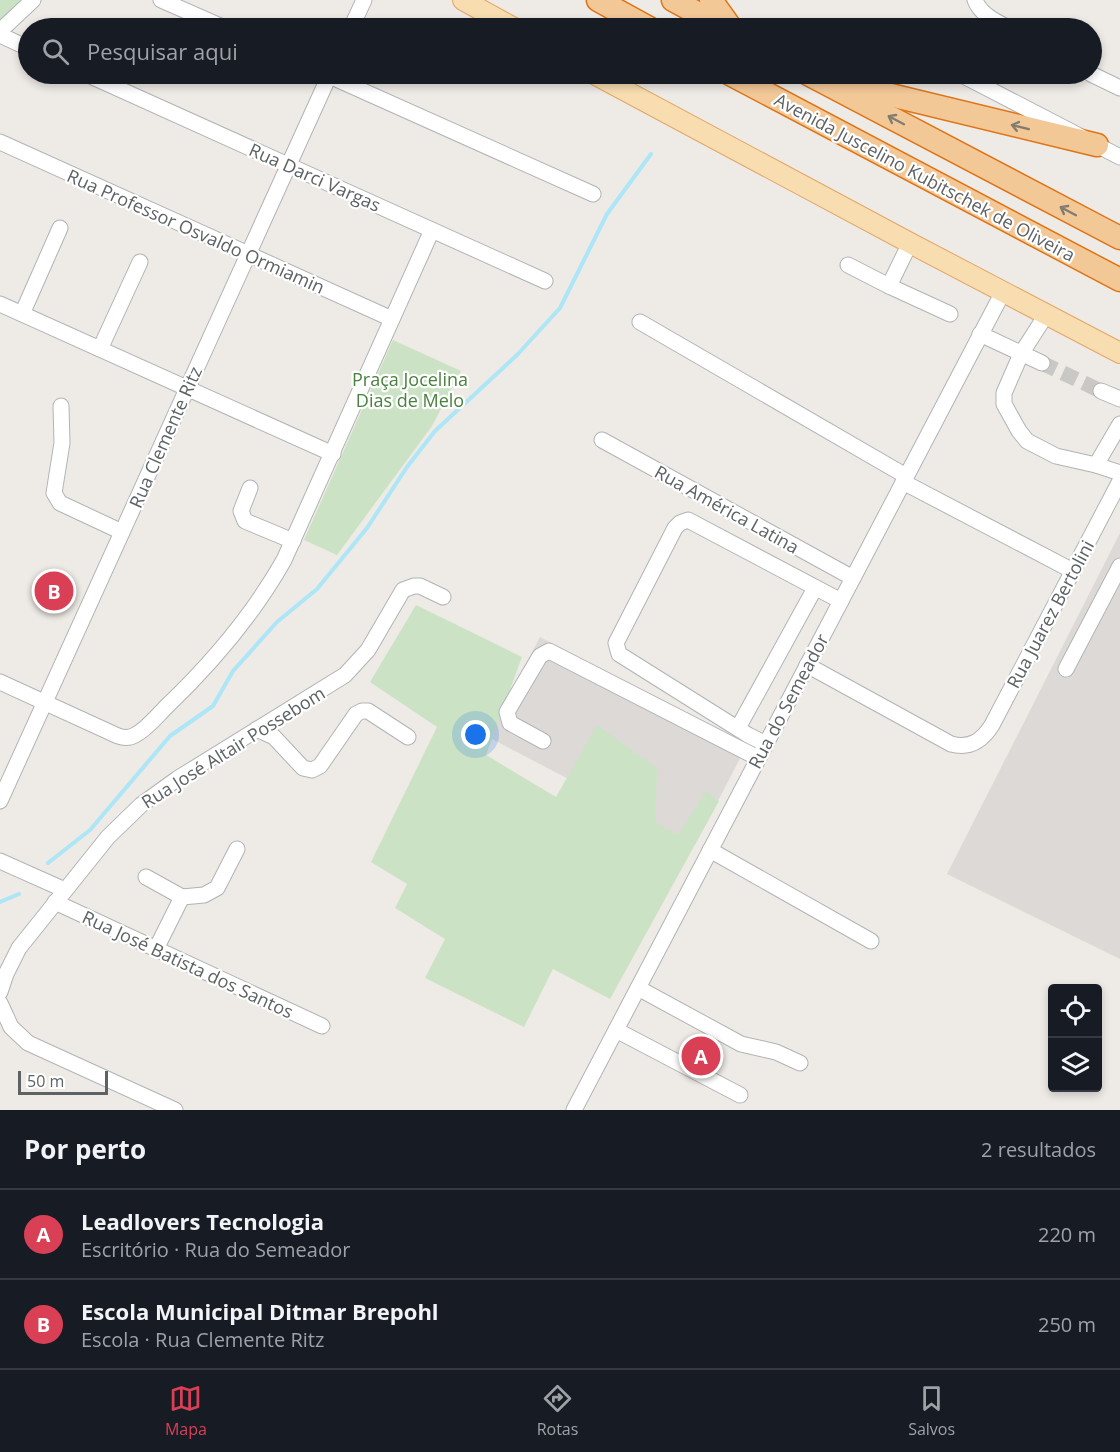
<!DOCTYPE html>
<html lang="pt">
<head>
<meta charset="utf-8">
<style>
	body { margin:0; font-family:"Open Sans",sans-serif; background:#242831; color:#f1f3f6 }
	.controls { position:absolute; right:18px; bottom:18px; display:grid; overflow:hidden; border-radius:6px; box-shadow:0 3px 9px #0003 }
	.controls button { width:54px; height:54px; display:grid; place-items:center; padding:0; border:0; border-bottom:2px solid #363941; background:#171b24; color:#f1f3f6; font:30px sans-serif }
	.scale { position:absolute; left:18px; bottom:15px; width:90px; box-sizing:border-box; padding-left:6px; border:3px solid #5d6264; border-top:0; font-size:16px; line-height:21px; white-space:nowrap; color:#5d6264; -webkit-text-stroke:4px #fff; paint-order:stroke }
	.you { position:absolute; left:476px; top:735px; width:21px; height:21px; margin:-15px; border:4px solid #fff; border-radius:50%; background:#1a73e8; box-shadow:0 0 0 9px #1a73e833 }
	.badge { display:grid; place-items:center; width:39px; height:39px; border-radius:50%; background:#d94055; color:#fff; font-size:20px; font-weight:700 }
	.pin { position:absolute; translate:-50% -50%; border:3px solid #fff; box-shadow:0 2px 6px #0006 }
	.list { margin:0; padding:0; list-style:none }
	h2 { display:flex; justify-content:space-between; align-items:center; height:78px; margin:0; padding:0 24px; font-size:26px }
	h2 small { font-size:20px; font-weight:400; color:#9ea1a6 }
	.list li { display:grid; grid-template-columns:39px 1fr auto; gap:18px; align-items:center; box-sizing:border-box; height:90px; padding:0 24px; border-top:2px solid #363941 }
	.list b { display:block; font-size:22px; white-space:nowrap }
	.list p { margin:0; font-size:20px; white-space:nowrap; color:#9ea1a6 }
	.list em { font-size:20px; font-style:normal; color:#9ea1a6 }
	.icon { flex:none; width:33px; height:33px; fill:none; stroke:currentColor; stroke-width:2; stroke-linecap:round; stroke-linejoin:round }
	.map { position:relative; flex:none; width:1120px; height:1110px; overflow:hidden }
	.search { position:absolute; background:#171b24; box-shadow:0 3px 9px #0003; left:18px; right:18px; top:18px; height:66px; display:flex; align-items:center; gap:15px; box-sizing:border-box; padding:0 21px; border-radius:33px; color:#9ea1a6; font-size:22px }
	.sheet { height:258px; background:#171b24 }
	nav { display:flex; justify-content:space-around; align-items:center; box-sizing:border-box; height:84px; border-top:2px solid #363941; background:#171b24; font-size:16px; color:#9ea1a6 }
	nav a { display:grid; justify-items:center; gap:3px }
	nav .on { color:#d94055 }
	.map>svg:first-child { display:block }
</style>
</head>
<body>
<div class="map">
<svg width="1120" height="1110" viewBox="0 0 1120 1110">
	<rect width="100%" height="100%" fill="#eeeae5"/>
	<g fill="#ddd9d7">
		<polygon points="1120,533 1120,959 947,874"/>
		<polygon points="540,637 747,745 695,845 488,737"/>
	</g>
	<g fill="#cbe3c4">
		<polygon points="0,0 21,0 0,20"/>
		<polygon points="393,340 461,371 432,426 337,555 304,540"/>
		<polygon points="416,605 522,657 486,755 556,797 597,725 657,768 655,822 678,835 706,791 719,801 610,999 553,969 524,1027 425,978 445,939 395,908 407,884 371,862 437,727 370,682"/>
	</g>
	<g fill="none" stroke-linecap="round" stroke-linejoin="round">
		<g stroke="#ace6f7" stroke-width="4">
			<polyline points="48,863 90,830 170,736 213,706 233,671 277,622 317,589 367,528 407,467 435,431 517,355 560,308 607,214 651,154"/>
			<polyline points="0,902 19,894"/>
		</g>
		<polyline stroke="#cac8c5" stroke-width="15" stroke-dasharray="15 8" stroke-linecap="butt" points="1042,363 1101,391"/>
		<defs>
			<g id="minor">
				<polyline points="161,0 225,28"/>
				<path d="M975,0C980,14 996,22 1009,28"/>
				<polyline points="351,28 364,0"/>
				<polyline points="0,31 33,0"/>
				<polyline points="0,35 28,48"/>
				<polyline points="86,74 545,281"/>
				<polyline points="325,74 593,194"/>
				<polyline points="960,74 1120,157"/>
				<polyline points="1091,74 1120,88"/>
				<polyline points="0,142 392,319"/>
				<polyline points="910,243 889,286 950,314"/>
				<polyline points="848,265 889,286"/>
				<polyline points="0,304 333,454"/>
				<polyline points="22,314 60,228"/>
				<polyline points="1046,315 1021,354 1004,393 1004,404 1019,431 1027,441 1056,456 1096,465"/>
				<polyline points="640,322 906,476"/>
				<polyline points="980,334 1042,363"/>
				<polyline points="100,349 140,262"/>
				<polyline points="1101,391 1120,399"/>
				<polyline points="61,406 62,443 54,493 60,503 122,532"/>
				<polyline points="1120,424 1096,465 1120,473"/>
				<polyline points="602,440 853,578"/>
				<polyline points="903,482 1073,571"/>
				<polyline points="250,488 241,511 245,521 293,541"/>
				<path d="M807,665L951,744C970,749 982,741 992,725L1120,481"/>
				<polyline points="1066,669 1120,566"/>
				<path d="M0,682L118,736C124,738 130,738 135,735C147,729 157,716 166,707C212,663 253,615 284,560L432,230"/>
				<polyline points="738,728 815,588"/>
				<polyline points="257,729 274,737 303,768 312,770 320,766 356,714 362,711 368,711 408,737"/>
				<polyline points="543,741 510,723 507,712 540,656 549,651 758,758"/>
				<polyline points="766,744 748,735 619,654 616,643 675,528 680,523 688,520 841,601"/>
				<polyline points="0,801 330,74"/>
				<polyline points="710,850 871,941"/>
				<polyline points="0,861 65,890"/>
				<polyline points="146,877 182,897 204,895 217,888 237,849"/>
				<polyline points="55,902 322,1026"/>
				<polyline points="156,949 182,897"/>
				<polyline points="638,988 741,1044 776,1052 800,1063"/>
				<polyline points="0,992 6,974 19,948 108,837 141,805 177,779 345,675 368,650 403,590 414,586 420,586 443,597"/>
				<polyline points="0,1003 11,1027 28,1043 175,1110"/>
				<polyline points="616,1030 740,1095"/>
				<polyline points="574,1110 1003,292"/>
			</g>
			<g id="major">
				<polyline points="463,0 514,28"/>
				<polyline points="594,74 910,243 1120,353"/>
			</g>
			<g id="highway">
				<polyline points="598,0 649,28"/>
				<polyline points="673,0 725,28"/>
				<polyline points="711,0 731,28"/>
				<polyline points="730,74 1120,280"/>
				<polyline points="808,74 1120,238"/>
				<polyline points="845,84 1097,145"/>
			</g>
		</defs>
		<use href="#minor" stroke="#b0b4b6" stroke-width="17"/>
		<use href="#major" stroke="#e4a667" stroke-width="22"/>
		<use href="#highway" stroke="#de7415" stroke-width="25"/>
		<use href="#minor" stroke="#fff" stroke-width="15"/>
		<use href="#major" stroke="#f7ddb0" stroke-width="20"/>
		<use href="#highway" stroke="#f3c897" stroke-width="22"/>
	</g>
	<defs><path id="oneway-shaft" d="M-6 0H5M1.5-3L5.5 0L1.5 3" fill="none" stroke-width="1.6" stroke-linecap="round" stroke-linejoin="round" transform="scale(1.5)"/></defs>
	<g stroke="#827c71">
		<use href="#oneway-shaft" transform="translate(896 120) rotate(-152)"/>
		<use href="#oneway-shaft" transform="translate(1020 127) rotate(-166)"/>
		<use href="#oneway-shaft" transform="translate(1068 211) rotate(-152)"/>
	</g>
	<g text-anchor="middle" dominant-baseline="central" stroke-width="4.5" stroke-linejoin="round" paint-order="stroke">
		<g font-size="18" fill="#5d6264" stroke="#fff">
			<text transform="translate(315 177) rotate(24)">Rua Darci Vargas</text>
			<text transform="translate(925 177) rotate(28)">Avenida Juscelino Kubitschek de Oliveira</text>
			<text transform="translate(196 231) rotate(24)">Rua Professor Osvaldo Ormiamin</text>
			<text transform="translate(165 437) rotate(-66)">Rua Clemente Ritz</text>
			<text transform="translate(727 509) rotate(29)">Rua América Latina</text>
			<text transform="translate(1050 614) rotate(-62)">Rua Juarez Bertolini</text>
			<text transform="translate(788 701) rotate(-62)">Rua do Semeador</text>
			<text transform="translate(233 747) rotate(-32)">Rua José Altair Possebom</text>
			<text transform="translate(188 964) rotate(25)">Rua José Batista dos Santos</text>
		</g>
		<g font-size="18" fill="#49823e" stroke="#fff">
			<text x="410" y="379">Praça Jocelina<tspan x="410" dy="21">Dias de Melo</tspan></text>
		</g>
	</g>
</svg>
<div class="controls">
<button><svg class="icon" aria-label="locate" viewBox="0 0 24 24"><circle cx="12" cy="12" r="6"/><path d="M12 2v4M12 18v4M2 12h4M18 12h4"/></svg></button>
<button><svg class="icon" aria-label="layers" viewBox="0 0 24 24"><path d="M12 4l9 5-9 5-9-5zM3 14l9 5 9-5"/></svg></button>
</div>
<div class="scale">50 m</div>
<div class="you"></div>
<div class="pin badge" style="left:701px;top:1056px">A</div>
<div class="pin badge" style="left:54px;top:591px">B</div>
<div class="search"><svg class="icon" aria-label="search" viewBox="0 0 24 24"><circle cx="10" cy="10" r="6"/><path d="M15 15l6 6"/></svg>Pesquisar aqui</div>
</div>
<section class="sheet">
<h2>Por perto<small>2 resultados</small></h2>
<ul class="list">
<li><span class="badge">A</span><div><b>Leadlovers Tecnologia</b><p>Escritório · Rua do Semeador</p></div><em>220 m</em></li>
<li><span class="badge">B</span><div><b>Escola Municipal Ditmar Brepohl</b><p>Escola · Rua Clemente Ritz</p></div><em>250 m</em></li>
</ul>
</section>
<nav>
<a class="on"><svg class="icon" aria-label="map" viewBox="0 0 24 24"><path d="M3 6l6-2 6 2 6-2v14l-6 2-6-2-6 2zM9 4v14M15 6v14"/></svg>Mapa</a>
<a><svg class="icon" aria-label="directions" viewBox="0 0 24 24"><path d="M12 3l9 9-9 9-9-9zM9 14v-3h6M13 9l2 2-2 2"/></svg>Rotas</a>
<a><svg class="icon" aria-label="saved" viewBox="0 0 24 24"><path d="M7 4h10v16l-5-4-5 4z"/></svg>Salvos</a>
</nav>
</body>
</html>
